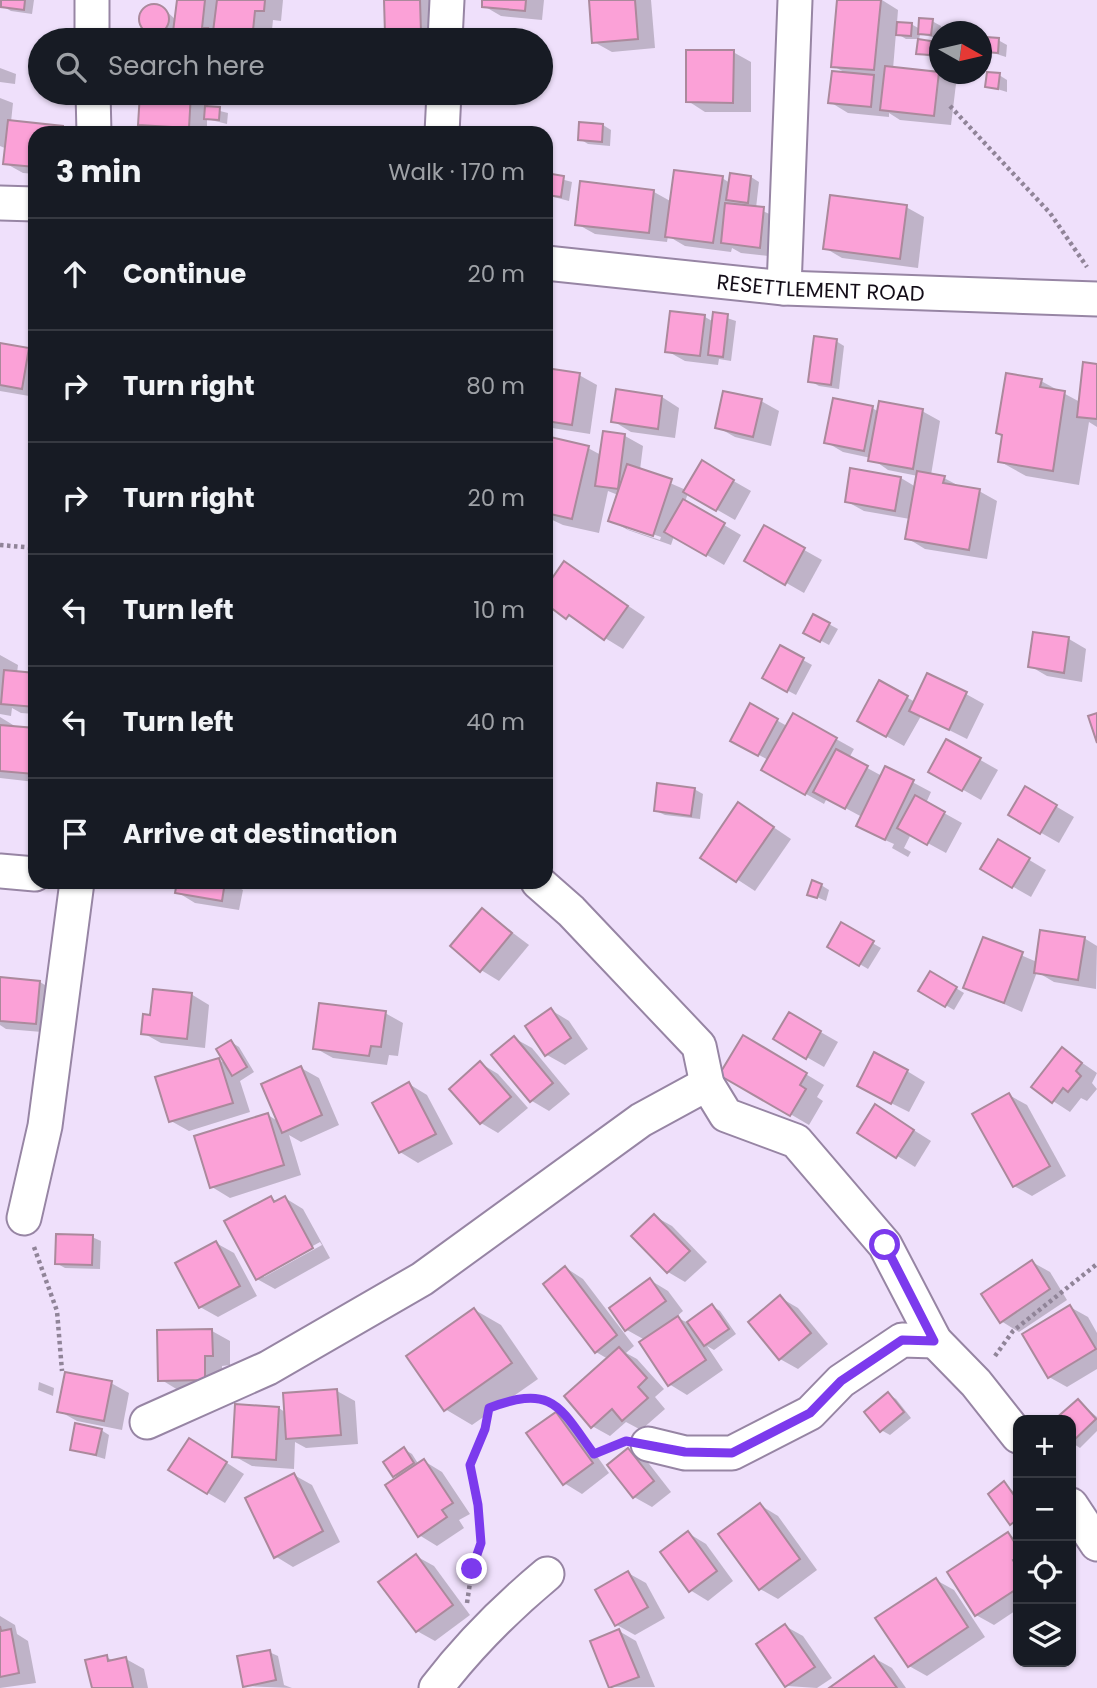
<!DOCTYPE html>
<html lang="en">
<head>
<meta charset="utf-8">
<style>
	body { margin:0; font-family:Poppins,sans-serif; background:#20242c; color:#f1f3f6 }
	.controls { position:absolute; right:21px; bottom:21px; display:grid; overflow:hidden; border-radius:14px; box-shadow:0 2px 5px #0004 }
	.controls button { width:63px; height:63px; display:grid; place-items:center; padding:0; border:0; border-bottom:2px solid #363941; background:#171b24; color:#f1f3f6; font:35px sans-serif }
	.compass { position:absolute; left:929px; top:21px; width:63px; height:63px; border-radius:50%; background:#171b24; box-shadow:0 2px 5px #0004; rotate:98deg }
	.stop { position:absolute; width:21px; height:21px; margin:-16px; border:5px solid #7c3aed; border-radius:50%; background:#fff }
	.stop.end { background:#7c3aed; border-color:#fff; box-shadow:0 2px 7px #0008 }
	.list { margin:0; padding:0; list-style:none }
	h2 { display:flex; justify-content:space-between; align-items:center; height:91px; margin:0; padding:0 28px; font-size:30px }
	h2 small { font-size:23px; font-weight:400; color:#9ea1a6 }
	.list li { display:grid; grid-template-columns:46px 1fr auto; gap:21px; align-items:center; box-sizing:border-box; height:112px; padding:0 28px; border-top:2px solid #363941 }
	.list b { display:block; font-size:26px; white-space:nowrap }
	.list em { font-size:23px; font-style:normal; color:#9ea1a6 }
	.icon { flex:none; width:38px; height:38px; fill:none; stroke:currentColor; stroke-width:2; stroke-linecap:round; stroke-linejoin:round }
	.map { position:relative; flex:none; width:1097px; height:1688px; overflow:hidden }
	.search { position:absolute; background:#171b24; box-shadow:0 2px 5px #0004; left:28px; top:28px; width:525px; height:77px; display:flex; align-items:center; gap:18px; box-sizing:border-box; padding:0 24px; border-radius:38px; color:#9ea1a6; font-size:26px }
	.panel { position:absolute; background:#171b24; box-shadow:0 2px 5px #0004; left:28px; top:126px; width:525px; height:763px; border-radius:21px }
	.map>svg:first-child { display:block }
</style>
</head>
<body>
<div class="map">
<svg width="1097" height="1688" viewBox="0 0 1097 1688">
	<rect width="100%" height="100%" fill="#efe0fb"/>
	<g fill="#0003" fill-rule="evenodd">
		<polygon points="3,0 34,0 32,14 11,11 2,6"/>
		<polygon points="178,0 283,0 281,21 273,20 271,40 174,40 175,32 167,38 147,30 141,21 143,11 151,5 162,7 176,20"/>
		<polygon points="386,0 437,0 438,40 399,40 387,33"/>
		<polygon points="484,0 544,0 542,20 501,16 484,6"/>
		<polygon points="590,0 651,0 655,48 612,52 594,42"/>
		<polygon points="838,0 882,0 898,10 897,23 911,24 920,29 932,21 941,26 940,39 920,34 919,39 906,39 896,33 893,69 938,74 956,84 951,125 900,120 889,113 889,117 848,113 830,102 848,74 833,66"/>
		<polygon points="998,40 1007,45 1006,57 987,51"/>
		<polygon points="931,42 939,47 938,59 918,53"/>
		<polygon points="733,52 751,62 751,112 705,112 688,101"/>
		<polygon points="0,68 16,74 15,84 0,82"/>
		<polygon points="999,75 1007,80 1007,92 987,86"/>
		<polygon points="141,93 209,93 208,108 228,113 227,124 207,119 207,128 226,133 154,133 139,124"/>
		<polygon points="0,98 13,103 11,122 63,128 72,133 35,133 35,174 23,173 5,163 7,149 0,146"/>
		<polygon points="603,125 611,130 610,146 588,144 580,139"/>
		<polygon points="546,175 572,182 569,201 546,195"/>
		<polygon points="751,177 759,182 756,208 781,219 777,257 741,253 732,248 731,252 685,246 668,236 667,242 595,234 577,224 581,183 654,192 672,202 722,178 730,183"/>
		<polygon points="906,207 924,217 918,268 842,258 825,248"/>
		<polygon points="671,313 705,317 714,322 715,314 736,321 731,361 719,359 718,365 685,361 667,351"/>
		<polygon points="836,341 844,346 839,389 819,386 810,381"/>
		<polygon points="0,345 35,354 35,397 0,391"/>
		<polygon points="1097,365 1097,427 1089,422 1079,485 1026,476 999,461 1003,436 998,432 1041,381 1080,402"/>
		<polygon points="546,370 579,375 597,385 590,434 546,427"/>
		<polygon points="662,397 679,408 675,438 631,432 613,421"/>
		<polygon points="761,401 779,411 771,446 735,437 717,427"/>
		<polygon points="872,408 879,412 922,411 940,421 931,475 944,478 963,488 979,491 997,501 987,559 925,549 907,538 910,519 864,511 846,501 901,478 916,487 918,476 888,470 871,458 843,452 826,442"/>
		<path d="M604,433L625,436L643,446L640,470L686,490L702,463L751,491L735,520L688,493L685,502L741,535L724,565L674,536L671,545L628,530L610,520L618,495L608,491L599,533L563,525L546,517V438L588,448L601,455ZM627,525L661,537L660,540L627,529Z"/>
		<polygon points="765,528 822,560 804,593 746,560"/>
		<polygon points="565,564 645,617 623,649 546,602 546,590"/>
		<polygon points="814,616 838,629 829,645 805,632"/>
		<polygon points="1069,639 1086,649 1082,682 1047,676 1030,666"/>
		<polygon points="780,647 812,665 796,695 764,678"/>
		<polygon points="0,655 18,665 17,673 35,675 35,714 21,713 12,708 11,716 0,714"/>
		<polygon points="880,682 915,702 966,694 984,704 967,739 921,716 904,746 877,731"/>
		<polygon points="751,706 787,726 793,715 854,749 849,758 882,776 886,768 931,792 926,803 962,823 946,853 911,834 904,848 911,852 908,857 892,848 894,844 876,836 862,817 827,798 824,804 763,770 768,760 733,740"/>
		<polygon points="0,717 18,728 35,730 35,782 0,778"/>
		<polygon points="947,741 998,770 981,800 930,771"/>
		<polygon points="1025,788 1074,817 1059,843 1010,815"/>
		<polygon points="694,789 703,794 700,819 665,815 656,811"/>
		<polygon points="739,804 791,839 755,891 703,857"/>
		<polygon points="998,841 1046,870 1031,897 982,869"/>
		<polygon points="178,882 234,882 234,885 243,890 239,910 195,903 177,892"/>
		<polygon points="821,885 829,890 826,901 810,894"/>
		<polygon points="482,910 529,945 499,981 481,970"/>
		<polygon points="841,925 881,948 868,969 829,946"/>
		<polygon points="1084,938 1097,946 1096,989 1054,982 1037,972 1022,1012 966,987 984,939 1037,962"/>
		<polygon points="931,973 964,993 954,1010 921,991"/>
		<polygon points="0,979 40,982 58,993 54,1033 6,1029 0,1025"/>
		<polygon points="191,994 209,1005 205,1048 161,1043 143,1033 152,1017"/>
		<polygon points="551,1010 569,1021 588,1049 565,1065 547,1055"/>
		<polygon points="385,1013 403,1023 398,1056 389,1055 387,1065 333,1058 315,1048"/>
		<polygon points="789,1014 838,1042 824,1067 775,1039"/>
		<polygon points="744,1037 824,1085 817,1097 823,1101 809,1125 722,1074"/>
		<polygon points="514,1038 532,1048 570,1094 549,1111 532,1101 494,1055"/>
		<polygon points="231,1042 239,1047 254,1072 240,1081 250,1112 189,1131 171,1121 218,1060 227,1064"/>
		<polygon points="1062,1049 1097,1073 1092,1083 1097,1089 1087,1101 1081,1098 1070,1112 1053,1101"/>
		<polygon points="480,1063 498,1074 528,1108 498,1133 481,1123"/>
		<polygon points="301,1068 319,1078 339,1125 301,1142 289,1135 301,1175 230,1198 212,1187 268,1115 279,1122"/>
		<polygon points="907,1071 925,1082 909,1112 877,1096"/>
		<polygon points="409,1084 427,1095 453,1144 418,1163 400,1152"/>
		<polygon points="1009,1095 1027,1105 1066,1176 1032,1196 1014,1186"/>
		<polygon points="893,1117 931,1141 915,1167 859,1132"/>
		<path d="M271,1198L278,1202L285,1198L303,1209L330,1258L275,1289L257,1279ZM320,1242L322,1245L264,1277V1273Z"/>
		<polygon points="654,1216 672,1226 707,1262 685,1282 668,1272"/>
		<polygon points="92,1237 101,1241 100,1269 65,1268 56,1263"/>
		<polygon points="216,1243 234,1253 257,1296 218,1317 200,1307"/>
		<polygon points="1032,1262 1050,1272 1067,1300 1019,1332 1001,1321"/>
		<polygon points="566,1268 583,1279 634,1346 626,1353 637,1359 664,1389 655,1397 665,1409 641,1430 626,1422 610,1436 592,1426 608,1359 596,1352"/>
		<polygon points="650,1280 668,1291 683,1311 676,1317 688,1323 712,1306 720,1311 736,1334 714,1350 707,1346 723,1370 687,1395 669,1384 645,1340 627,1330"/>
		<polygon points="781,1298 798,1308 828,1344 798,1369 780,1359"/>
		<polygon points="1070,1307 1088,1317 1097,1333 1097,1369 1067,1387 1049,1377"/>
		<polygon points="475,1310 501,1325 538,1379 472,1425 445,1409"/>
		<polygon points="212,1331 230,1341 230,1365 222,1366 223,1389 178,1390 160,1379"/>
		<polygon points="39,1382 54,1388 53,1396 38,1390"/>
		<polygon points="111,1383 129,1393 122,1430 77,1421 59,1411"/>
		<polygon points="337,1391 355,1401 358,1444 306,1448 295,1442 294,1469 252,1466 234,1456 279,1408 286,1413"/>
		<polygon points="888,1394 896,1399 911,1418 890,1435 881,1430"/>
		<polygon points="1078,1401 1097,1417 1097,1431 1080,1448 1071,1442 1071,1420 1057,1420"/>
		<polygon points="556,1414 574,1424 609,1473 582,1494 564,1483"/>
		<polygon points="101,1430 109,1435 105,1459 72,1449"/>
		<polygon points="404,1449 412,1454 419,1465 424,1461 442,1472 470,1514 459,1520 464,1528 437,1546 419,1535 399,1478 394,1475"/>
		<polygon points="207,1450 244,1474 225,1503 208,1493"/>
		<polygon points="628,1450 646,1460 671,1492 652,1507 634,1497"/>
		<polygon points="294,1475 312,1485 340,1542 293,1567 275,1556"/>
		<polygon points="1004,1483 1018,1496 1018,1527 1012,1523"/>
		<polygon points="760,1505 778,1516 817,1570 778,1599 760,1589"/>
		<polygon points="688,1533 706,1544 733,1581 708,1601 690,1590"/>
		<polygon points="1008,1534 1018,1540 1018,1609 994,1625 976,1615"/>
		<polygon points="416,1556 434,1566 470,1615 435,1641 417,1631"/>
		<polygon points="628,1573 646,1583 665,1618 635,1635 617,1625"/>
		<polygon points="936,1580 954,1590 985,1637 927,1676 909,1666"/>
		<polygon points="0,1616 15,1625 17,1634 28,1641 36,1683 0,1688"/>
		<polygon points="785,1626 803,1636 832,1678 817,1688 787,1686 758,1645"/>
		<polygon points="619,1631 636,1641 655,1687 611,1687"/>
		<polygon points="269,1652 278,1656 284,1685 292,1688 245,1686"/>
		<polygon points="106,1657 114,1661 126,1659 144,1669 148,1688 93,1688"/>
		<polygon points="874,1658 892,1668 906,1688 832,1688"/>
	</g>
	<g fill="#fba1d7" stroke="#ab899c" stroke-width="2">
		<polygon points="1,0 25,0 24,10 1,7"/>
		<polygon points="177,0 205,0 202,28 208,28 206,40 172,40"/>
		<polygon points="217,0 265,0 264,11 255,11 252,40 212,40"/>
		<polygon points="384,0 420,0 421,33 385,34"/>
		<polygon points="482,0 526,0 525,11 482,7"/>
		<polygon points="589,0 635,0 638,39 592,43"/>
		<polygon points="837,0 881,0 874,70 831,67"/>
		<circle cx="154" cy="19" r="15"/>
		<polygon points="919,18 933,19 931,35 918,34"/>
		<polygon points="897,22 912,23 911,36 896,35"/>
		<polygon points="986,37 999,38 998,53 985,52"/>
		<polygon points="918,39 931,41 930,55 916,54"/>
		<polygon points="686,50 734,50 733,103 686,102"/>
		<polygon points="885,66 939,72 934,116 880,110"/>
		<polygon points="832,71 874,75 871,107 828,103"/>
		<polygon points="987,72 1000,73 998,89 985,87"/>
		<polygon points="140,93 191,93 189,128 138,125"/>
		<polygon points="205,106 220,107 219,120 204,119"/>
		<polygon points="8,120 63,126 63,133 35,133 35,167 3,164"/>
		<polygon points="579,122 603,124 602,142 578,140"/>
		<polygon points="674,170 723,176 713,243 665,237"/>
		<polygon points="546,173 564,176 561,197 546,195"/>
		<polygon points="730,173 751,176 748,203 726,200"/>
		<polygon points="580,181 654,190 649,233 575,225"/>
		<polygon points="830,195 907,205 900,259 823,249"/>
		<polygon points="725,203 764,207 760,248 721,243"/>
		<polygon points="670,311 705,315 700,356 665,352"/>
		<polygon points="713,312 728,314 723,357 708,355"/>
		<polygon points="814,336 837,339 831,385 808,382"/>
		<polygon points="0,343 29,348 22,389 0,385"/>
		<polygon points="1083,362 1097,364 1097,419 1077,417"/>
		<polygon points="546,368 580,373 572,425 546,421"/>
		<polygon points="1006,373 1042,379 1040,387 1065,391 1053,471 998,462 1002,435 996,433"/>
		<polygon points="616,389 662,396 658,429 611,422"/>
		<polygon points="723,391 762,399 753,437 715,428"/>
		<polygon points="833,398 873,406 864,451 824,443"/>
		<polygon points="879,401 923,409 913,469 868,461"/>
		<polygon points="603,431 625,434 618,489 595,486"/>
		<polygon points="546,436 589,446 572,519 546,513"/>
		<polygon points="702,460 734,480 716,511 683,492"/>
		<polygon points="627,464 672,479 653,536 608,521"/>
		<polygon points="850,468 901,477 895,511 845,502"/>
		<polygon points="917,471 945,476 943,483 980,489 969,550 905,539"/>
		<polygon points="683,499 725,523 706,556 664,532"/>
		<polygon points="764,525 805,548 785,585 744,561"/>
		<polygon points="564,561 628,606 604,640 569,615 566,619 546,604 546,587"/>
		<polygon points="813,614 830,623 820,642 803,633"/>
		<polygon points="1033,632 1069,637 1064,673 1028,667"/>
		<polygon points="780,645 804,658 787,692 762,678"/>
		<polygon points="4,670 35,673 35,707 1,704"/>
		<polygon points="927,673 967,692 949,730 909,711"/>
		<polygon points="879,680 908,696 886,737 857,721"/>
		<polygon points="750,703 778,719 758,756 730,741"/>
		<polygon points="793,713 837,738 805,795 761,770"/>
		<polygon points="1097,713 1097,743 1088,716"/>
		<polygon points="0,725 35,728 34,774 0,771"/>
		<polygon points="946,739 981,758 962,791 928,772"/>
		<polygon points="836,749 868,766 845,809 813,792"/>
		<polygon points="885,766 914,780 885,840 856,826"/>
		<polygon points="657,783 695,788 691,816 654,811"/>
		<polygon points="1025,786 1057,805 1040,834 1008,815"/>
		<polygon points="915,795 945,812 927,845 897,828"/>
		<polygon points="738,802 774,827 736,882 700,858"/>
		<polygon points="998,839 1030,858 1012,888 980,869"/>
		<polygon points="812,880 822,884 817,898 807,895"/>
		<polygon points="177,882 225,882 222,901 175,893"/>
		<polygon points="482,908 512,933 480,972 450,946"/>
		<polygon points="841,922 874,941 859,966 827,947"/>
		<polygon points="1040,930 1085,937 1078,980 1034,973"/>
		<polygon points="983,937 1023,952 1004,1003 963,988"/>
		<polygon points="930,971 957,987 945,1007 918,991"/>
		<polygon points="0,977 40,981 36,1024 0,1021"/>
		<polygon points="153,989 192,993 187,1039 141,1034 143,1014 150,1015"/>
		<polygon points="319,1003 386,1011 381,1047 371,1046 369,1056 313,1049"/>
		<polygon points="551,1008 571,1038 545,1056 525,1026"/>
		<polygon points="789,1012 821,1031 806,1059 773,1039"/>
		<polygon points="743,1035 807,1073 800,1085 806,1089 790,1116 719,1075"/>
		<polygon points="514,1036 553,1083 530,1102 491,1055"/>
		<polygon points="231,1040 247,1067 232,1076 216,1049"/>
		<polygon points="1062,1047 1082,1063 1076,1071 1081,1076 1068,1092 1063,1088 1052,1103 1031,1087"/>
		<polygon points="874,1052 908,1070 891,1104 857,1086"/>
		<polygon points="219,1058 233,1103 169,1122 155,1077"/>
		<polygon points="480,1061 511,1097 480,1124 449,1089"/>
		<polygon points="301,1066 322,1115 282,1133 261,1084"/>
		<polygon points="409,1082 436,1134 399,1153 372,1103"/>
		<polygon points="1009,1093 1050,1166 1013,1187 972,1114"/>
		<polygon points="875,1104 914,1130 896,1158 857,1133"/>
		<polygon points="268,1113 284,1165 210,1188 194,1136"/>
		<polygon points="271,1196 274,1202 285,1196 313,1248 256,1280 224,1221"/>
		<polygon points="654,1214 690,1251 667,1273 631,1236"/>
		<polygon points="56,1234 93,1235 92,1265 55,1264"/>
		<polygon points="216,1241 240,1286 199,1308 175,1263"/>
		<polygon points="1032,1260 1050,1289 1000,1323 981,1294"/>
		<polygon points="565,1266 617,1335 595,1353 543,1284"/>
		<polygon points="650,1278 666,1301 625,1331 609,1308"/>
		<polygon points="780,1295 811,1333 779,1360 748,1322"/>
		<polygon points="712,1304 729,1329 704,1346 687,1322"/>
		<polygon points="1070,1305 1096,1349 1048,1378 1022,1334"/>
		<polygon points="474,1308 512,1363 444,1411 406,1356"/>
		<polygon points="678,1316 706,1360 668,1386 639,1342"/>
		<polygon points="212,1329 213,1356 205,1356 205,1380 158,1381 157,1330"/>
		<polygon points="619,1347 647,1378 638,1387 648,1398 622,1421 612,1409 591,1428 564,1396"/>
		<polygon points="65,1372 112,1381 104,1421 57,1412"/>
		<polygon points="337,1389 341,1435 286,1439 283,1393"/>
		<polygon points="888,1392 904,1412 880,1432 864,1412"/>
		<polygon points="1078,1399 1096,1419 1071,1443 1071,1420 1054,1420"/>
		<polygon points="235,1404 279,1407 276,1460 232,1457"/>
		<polygon points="556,1412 593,1463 563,1485 526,1433"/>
		<polygon points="75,1423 102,1429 96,1455 70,1450"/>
		<polygon points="189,1438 227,1462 207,1494 168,1470"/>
		<polygon points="404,1447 414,1463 393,1477 383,1462"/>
		<polygon points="628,1448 654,1481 633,1498 607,1465"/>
		<polygon points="424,1459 453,1503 442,1510 447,1517 418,1537 385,1485"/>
		<polygon points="294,1473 323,1531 274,1558 245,1498"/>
		<polygon points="1004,1481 1018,1501 1018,1519 1010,1525 988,1494"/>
		<polygon points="760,1503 800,1559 759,1590 718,1534"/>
		<polygon points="688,1531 717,1571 689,1592 660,1552"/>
		<polygon points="1008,1532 1018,1548 1018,1557 1013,1560 1018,1569 1018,1588 975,1616 947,1572"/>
		<polygon points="416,1554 453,1605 416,1632 378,1582"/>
		<polygon points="628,1571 648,1607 615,1626 595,1590"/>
		<polygon points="936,1578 968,1627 908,1667 875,1618"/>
		<polygon points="785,1624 815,1667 785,1687 756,1644"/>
		<polygon points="0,1626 1,1631 11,1629 19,1673 0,1677"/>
		<polygon points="619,1629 639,1677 609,1688 590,1641"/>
		<polygon points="270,1650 276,1680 243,1687 237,1656"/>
		<polygon points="107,1655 108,1661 126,1657 133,1688 92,1688 85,1660"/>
		<polygon points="874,1656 897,1688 829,1688"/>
	</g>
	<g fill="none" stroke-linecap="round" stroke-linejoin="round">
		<defs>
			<g id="minor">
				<polyline points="92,0 92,40"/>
				<polyline points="445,40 447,0"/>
				<polyline points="93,93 94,133"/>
				<polyline points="442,133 444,93"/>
				<polyline points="0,203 35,204"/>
				<path id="s1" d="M546,263L784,288L1097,299"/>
				<polyline points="784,288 795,0"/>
				<polyline points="0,871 35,874"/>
				<polyline points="538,882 571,911 699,1046 707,1084 726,1115 796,1141 885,1245 935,1341 976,1383 1018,1436"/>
				<polyline points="24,1218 45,1126 77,882"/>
				<polyline points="147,1422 268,1368 422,1279 641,1120 707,1084"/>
				<polyline points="648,1444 685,1453 732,1453 810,1413 841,1381 902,1340 935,1341"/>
				<polyline points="1071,1505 1097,1544"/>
				<path d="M436,1688C469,1645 505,1609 547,1574"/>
			</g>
		</defs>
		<use href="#minor" stroke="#9785a4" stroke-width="37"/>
		<g stroke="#908498" stroke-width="4.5" stroke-dasharray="3.5 3.5" stroke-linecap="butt">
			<polyline points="950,106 1050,213 1087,267"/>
			<polyline points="0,545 35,548"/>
			<polyline points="34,1247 57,1311 62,1371"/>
			<polyline points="995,1356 1013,1331 1097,1264"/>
			<path d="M467,1603L472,1569L481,1543L478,1505L470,1465L485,1429L489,1407C553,1384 559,1406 594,1453L617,1445"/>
		</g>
		<use href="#minor" stroke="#fff" stroke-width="33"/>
	</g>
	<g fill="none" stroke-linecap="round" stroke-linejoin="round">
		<path stroke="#7c3aed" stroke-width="9" d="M472,1569L481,1543L478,1505L470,1465L485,1429L489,1408C553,1384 559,1406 594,1454L626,1441L685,1452L732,1453L810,1413L841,1381L902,1340L934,1341L885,1245"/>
	</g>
	<g text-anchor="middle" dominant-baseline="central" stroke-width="5" stroke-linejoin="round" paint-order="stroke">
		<g font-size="21" fill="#130c17" stroke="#fff">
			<text stroke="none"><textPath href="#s1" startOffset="276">RESETTLEMENT ROAD</textPath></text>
		</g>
	</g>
</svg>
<div class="controls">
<button>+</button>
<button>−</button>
<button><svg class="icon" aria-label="locate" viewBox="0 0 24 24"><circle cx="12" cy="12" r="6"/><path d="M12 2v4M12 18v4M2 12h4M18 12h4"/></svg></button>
<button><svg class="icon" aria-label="layers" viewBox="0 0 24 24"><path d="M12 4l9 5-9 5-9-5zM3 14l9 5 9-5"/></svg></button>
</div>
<svg class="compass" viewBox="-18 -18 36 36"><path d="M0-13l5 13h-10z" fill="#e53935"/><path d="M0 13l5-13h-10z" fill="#9ea1a6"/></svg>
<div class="stop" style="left:885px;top:1245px"></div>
<div class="stop end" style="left:472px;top:1569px"></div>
<div class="search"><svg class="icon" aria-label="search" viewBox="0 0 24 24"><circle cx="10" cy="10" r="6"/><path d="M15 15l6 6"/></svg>Search here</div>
<section class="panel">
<h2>3 min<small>Walk · 170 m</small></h2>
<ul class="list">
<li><svg class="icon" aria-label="ahead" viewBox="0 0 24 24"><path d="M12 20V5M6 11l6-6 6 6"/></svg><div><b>Continue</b></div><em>20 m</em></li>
<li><svg class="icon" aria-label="right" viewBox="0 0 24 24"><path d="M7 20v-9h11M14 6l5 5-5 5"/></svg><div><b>Turn right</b></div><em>80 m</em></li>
<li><svg class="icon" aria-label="right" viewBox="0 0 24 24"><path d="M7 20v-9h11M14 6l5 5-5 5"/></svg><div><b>Turn right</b></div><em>20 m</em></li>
<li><svg class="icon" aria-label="left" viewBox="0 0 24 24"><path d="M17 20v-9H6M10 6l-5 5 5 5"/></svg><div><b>Turn left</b></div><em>10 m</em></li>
<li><svg class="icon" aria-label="left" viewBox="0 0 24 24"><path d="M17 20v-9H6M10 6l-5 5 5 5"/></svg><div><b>Turn left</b></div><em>40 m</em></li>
<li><svg class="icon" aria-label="arrive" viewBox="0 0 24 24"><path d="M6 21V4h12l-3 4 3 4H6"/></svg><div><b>Arrive at destination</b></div></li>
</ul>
</section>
</div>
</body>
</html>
